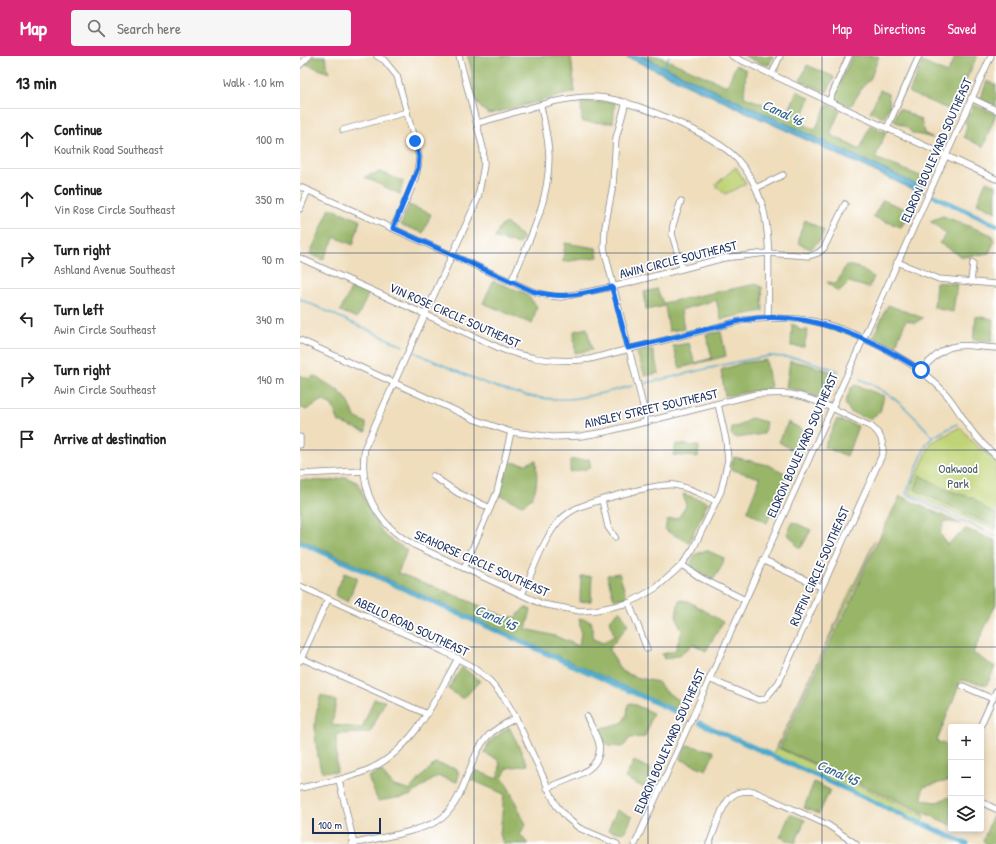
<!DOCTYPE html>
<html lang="en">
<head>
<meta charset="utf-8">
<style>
	body { margin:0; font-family:"Patrick Hand",sans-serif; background:#f6f6f6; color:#222 }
	.controls { position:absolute; right:12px; bottom:12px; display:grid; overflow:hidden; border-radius:4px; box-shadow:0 2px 6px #0003 }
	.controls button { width:36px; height:36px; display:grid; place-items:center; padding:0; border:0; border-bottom:1px solid #e0e0e0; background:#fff; color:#222; font:20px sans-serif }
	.scale { position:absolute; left:12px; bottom:10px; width:69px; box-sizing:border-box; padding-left:4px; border:2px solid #1b2f5e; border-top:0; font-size:11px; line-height:14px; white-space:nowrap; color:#1b2f5e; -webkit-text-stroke:3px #fff; paint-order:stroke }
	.stop { position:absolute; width:12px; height:12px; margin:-9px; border:3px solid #1a73e8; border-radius:50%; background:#fff }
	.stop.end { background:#1a73e8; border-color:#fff; box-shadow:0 1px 4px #0008 }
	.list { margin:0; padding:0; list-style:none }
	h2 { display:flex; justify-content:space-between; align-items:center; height:52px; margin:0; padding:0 16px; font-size:17px }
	h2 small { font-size:13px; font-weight:400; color:#767676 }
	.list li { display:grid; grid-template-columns:26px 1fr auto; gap:12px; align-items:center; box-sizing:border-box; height:60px; padding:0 16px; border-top:1px solid #e0e0e0 }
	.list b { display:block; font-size:15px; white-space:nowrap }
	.list p { margin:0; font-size:13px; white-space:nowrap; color:#767676 }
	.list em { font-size:13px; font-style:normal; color:#767676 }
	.icon { flex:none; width:22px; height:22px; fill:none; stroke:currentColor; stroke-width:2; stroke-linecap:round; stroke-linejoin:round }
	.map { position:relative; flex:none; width:696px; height:788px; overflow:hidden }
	header { display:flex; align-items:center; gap:24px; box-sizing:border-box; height:56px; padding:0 20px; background:#db2777; color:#fff }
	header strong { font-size:19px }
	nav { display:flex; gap:22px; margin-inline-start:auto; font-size:14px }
	.search { width:280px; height:36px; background:#f6f6f6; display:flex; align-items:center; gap:10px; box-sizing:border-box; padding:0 14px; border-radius:4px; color:#767676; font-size:15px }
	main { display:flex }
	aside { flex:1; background:#fff }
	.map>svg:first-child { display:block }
</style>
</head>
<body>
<header>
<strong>Map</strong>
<div class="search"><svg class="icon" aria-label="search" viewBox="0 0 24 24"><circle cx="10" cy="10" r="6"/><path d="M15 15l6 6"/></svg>Search here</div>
<nav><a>Map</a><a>Directions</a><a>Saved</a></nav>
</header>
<main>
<aside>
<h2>13 min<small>Walk · 1.0 km</small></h2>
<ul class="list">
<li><svg class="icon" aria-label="ahead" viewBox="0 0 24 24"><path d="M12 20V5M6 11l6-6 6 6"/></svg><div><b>Continue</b><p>Koutnik Road Southeast</p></div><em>100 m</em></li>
<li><svg class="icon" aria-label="ahead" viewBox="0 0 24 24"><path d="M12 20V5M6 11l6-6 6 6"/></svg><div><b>Continue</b><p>Vin Rose Circle Southeast</p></div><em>350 m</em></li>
<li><svg class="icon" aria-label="right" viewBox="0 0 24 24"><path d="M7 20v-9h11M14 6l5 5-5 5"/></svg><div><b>Turn right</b><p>Ashland Avenue Southeast</p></div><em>90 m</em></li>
<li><svg class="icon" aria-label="left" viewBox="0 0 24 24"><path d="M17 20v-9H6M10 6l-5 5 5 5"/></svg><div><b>Turn left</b><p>Awin Circle Southeast</p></div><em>340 m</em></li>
<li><svg class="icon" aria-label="right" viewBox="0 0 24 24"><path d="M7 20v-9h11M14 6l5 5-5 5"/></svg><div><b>Turn right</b><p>Awin Circle Southeast</p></div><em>140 m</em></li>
<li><svg class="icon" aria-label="arrive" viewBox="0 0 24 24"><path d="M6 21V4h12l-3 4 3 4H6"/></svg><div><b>Arrive at destination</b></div></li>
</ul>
</aside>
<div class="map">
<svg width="696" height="788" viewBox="0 0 696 788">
	<rect width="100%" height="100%" fill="#fff"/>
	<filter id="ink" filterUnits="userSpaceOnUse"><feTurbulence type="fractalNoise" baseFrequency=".025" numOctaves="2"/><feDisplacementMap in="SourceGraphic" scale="8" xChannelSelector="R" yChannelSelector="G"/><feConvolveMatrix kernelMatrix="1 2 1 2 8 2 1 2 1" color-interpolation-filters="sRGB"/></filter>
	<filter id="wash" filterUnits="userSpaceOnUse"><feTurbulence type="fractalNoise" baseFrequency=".012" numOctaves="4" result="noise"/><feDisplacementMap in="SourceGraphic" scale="16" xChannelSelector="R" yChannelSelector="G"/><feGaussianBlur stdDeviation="0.9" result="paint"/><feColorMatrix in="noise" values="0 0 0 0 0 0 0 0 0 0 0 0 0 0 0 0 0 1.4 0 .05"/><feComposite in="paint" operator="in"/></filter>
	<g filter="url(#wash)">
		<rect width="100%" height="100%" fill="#efddbb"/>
		<g fill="#c0d376" stroke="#6e816a">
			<polygon points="436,111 446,128 425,138 415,129"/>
			<polygon points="660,371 675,388 696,405 696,474 609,437 631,387"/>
			<polygon points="575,484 550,543 537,566 478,692 625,760 620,770 473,699"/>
		</g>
		<g fill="#98b567" stroke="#5a7262">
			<polygon points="13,0 25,0 29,17 6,8"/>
			<path d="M167,0H271L275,36L190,58C166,48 177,19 167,0Z"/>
			<polygon points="341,0 358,0 427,30 436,9 446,14 444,41 488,57 497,35 510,42 500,66 515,74 527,48 540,54 530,78 560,94 570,69 586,76 575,102 623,121 622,131"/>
			<polygon points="444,0 473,0 469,9 463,8"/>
			<polygon points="552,0 579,0 570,24 564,29 551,50 537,44 535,39"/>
			<polygon points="652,0 677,0 657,44 648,53 609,37 622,6 647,17 655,2"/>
			<polygon points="507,9 534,21 527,36 500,25"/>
			<polygon points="687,25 696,29 696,50 680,43"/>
			<polygon points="580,34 588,38 590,48 584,62 570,56"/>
			<polygon points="281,46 315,46 313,67 282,66"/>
			<polygon points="674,49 696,58 683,91 664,81 667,70 665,65"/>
			<polygon points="599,52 621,64 624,77 633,82 612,77 606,71 594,65"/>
			<polygon points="80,116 103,125 100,138 64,121"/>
			<polygon points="686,125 696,129 696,156 677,147"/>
			<polygon points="583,144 612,156 601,171 573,161"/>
			<polygon points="109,149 131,158 123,177 101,169"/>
			<polygon points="30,152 60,164 53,189 35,181 23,204 10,198"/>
			<polygon points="643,160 692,179 694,186 689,197 663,201 639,187 647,178 630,165"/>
			<polygon points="505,164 524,174 520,184 511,193 499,188 499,180"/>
			<polygon points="206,167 224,182 219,188 195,182 199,172"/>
			<polygon points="265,187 296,192 298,201 263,206"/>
			<polygon points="546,209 557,211 574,221 569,232 549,226 538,236 527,226 537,227"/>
			<polygon points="193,225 225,237 237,250 232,268 183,247"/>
			<polygon points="636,226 657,228 653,256 634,252"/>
			<polygon points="456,228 462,231 463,255 421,263 416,244 381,254 384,273 369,275 365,250 346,254 344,236 357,233 363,247"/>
			<polygon points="52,231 69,237 57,262 40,255"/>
			<polygon points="588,249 623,262 615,267 606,264 595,291 573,281"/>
			<polygon points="676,260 693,263 692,285 673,284"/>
			<polygon points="492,268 497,270 499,274 508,274 504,291 491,290"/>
			<polygon points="287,272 292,294 275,297 274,275"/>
			<polygon points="421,276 426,300 380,312 373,290 389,287 395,307 412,302 406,278"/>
			<polygon points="352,293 359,317 345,320 337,297"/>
			<polygon points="466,304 471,332 425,340 421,314 442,307"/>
			<polygon points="490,305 508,308 535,317 522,342 504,335 486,332"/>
			<path d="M0,319L9,323L14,320C36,333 47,336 55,361L66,367V376L39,366L32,349L22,344L6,354L0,351Z"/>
			<polygon points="555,329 584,340 580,356 569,363 550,356 545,347 551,332"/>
			<polygon points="451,362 466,366 464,378 436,382 431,378 432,371 439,370"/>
			<polygon points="537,363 558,370 547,400 524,391"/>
			<polygon points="488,366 509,377 501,397 497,397 479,386"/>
			<polygon points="376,388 399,390 398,401 373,399"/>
			<polygon points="434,401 468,409 487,418 467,467 447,455 460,422 430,413"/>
			<polygon points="289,403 291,412 270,416 270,404"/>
			<path d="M236,404C237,420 240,441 222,449L199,439L208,406L226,408Z"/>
			<polygon points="620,419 647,434 673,442 693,458 696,457 696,471 615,434"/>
			<polygon points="46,421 58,427 72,460 85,480 107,494 98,517 138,532 206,561 216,561 225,551 231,554 226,573 255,580 279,590 281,576 279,562 291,565 293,583 303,587 314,580 310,564 320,554 328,569 309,593 321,615 335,621 358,626 364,634 379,645 375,653 0,483 0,424 30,425"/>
			<polygon points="383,438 408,446 389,487 365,474 367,464 379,461 386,450"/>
			<polygon points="600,440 661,468 645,465 640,477 647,489 666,473 696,485 696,548 673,597 695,611 687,629 661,624 637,685 651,691 651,724 623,731 622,744 637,746 651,740 651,769 480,692 539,567 552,544 567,507"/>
			<polygon points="493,466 511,474 501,492 495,489 496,486 487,478"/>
			<polygon points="406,494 424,502 422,510 413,524 394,513 391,508 394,499"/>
			<polygon points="44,517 57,522 48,546 35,539"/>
			<polygon points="319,517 327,542 314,543 307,519"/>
			<polygon points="281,520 292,520 291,545 280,546"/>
			<polygon points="379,544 388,545 423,566 406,595 393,588 382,598 364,603 362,598 375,595 382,575 376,560"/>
			<polygon points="162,611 180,625 163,643 148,633"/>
			<path d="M21,639L36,645L32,669L62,672L74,643L85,645L70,677L36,678L37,716L21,715C15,684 11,670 21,639Z"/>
			<polygon points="331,647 353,657 345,681 330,682 323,691 308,690 299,678 302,672 322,667 327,659 328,648"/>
			<path d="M209,671L228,709L207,712L202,722C213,736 217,753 226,768L220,778L228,788H203L200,778L204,738L172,724L175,714L197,723L200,712L199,704L184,697L190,685Z"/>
			<polygon points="387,689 413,695 414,697 406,714 380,703"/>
			<polygon points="334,705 350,713 349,732 345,734 343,731 325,722"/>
			<polygon points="135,707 157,713 159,718 157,726 138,720 109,740 78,745 68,721 81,715 94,730 109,734"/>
			<polygon points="514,726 530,734 519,758 504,752"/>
			<polygon points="317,754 332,761 326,775 323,777 308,774"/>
			<polygon points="490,758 505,764 495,787 480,781"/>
			<polygon points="692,761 696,763 696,788 687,788 683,785"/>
		</g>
		<polygon fill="#4ca9cb" stroke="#346c94" points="325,0 341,0 622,131 623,138"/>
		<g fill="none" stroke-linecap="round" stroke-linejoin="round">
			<g stroke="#4ca9cb" stroke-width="1.5">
				<polyline points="364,11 369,0"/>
				<polyline points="0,243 103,290"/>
				<path d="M114,296C162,317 214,346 269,343C290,341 311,335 332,330"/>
				<path d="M560,323C594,338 609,354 633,381"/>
				<polyline points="342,328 436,306 469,300 498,302 539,315"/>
				<polyline points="657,368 633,381 627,387 606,438 696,480"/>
			</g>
			<g stroke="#4ca9cb" stroke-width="5">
				<polyline points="634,140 696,169"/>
				<polyline points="0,486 383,659"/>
				<polyline points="400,667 667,788"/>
			</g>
		</g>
	</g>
	<g filter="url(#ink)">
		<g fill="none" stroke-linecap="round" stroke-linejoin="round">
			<defs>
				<g id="minor">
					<path d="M77,0L84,4L97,20L119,101C118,126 103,150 93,172"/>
					<path d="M159,0L183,92L184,109L178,142L65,391C58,433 77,469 114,489L242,548L280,555L296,554L329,547L356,532L382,509L393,493L421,435L428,404L426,384L418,348"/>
					<polyline points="432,0 696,123"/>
					<polyline points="0,9 9,0"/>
					<polyline points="472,18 480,0"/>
					<polyline points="671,42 696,54"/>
					<polyline points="529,45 549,0"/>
					<polyline points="326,46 316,82 313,129 305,171 304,192 347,366"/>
					<path d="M177,67C213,58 257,40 295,41C329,42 414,78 437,103C448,115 457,132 462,148C472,182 468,226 468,262"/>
					<polyline points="587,72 619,0"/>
					<polyline points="43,74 107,56"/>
					<polyline points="0,131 232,235 249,240 261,241 312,231 424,202 467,197 509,200 518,197 524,192 545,148"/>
					<polyline points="456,132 483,119"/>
					<polyline points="381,145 373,169 372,178 382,212"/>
					<polyline points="0,153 8,134"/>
					<path d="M0,202L204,294C233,304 259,307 290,303L444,264C462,262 480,262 498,263C543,267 616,304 645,337C655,348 662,362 671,374C678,384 687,392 696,400"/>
					<polyline points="597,206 639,223 696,228"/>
					<path d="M211,226C229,185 249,147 249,101C249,84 244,67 241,50"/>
					<polyline points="671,226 673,207"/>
					<path d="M0,284L176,364L211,376L253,381L281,380L305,376L456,338C467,338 479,337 490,338C517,342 547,360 572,371C581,379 583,384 583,397L479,626L465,643L459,644L409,623"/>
					<path d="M621,314C650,283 656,289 696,292"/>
					<polyline points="0,381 0,389"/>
					<polyline points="0,418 63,415"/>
					<polyline points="133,420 158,437 190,452"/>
					<polyline points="302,444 308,471 315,481"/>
					<polyline points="462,504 521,531"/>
					<polyline points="382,509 401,522 445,544"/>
					<polyline points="164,512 197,436 211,376"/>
					<polyline points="0,530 143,595 170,609 190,625 205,643 216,662 256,749 267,762 279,772 317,788"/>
					<path d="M222,538C233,516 243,483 259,465C265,459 274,453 282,450C299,444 358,427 374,429C389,431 403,439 416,445"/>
					<polyline points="329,547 347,593"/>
					<polyline points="1,602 127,658"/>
					<polyline points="0,605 28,543"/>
					<polyline points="663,630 693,643"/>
					<polyline points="680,671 696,635"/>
					<polyline points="39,724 54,788"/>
					<path d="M0,732C24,727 48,723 70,713C115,692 135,643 158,602"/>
					<path d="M247,732C267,723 304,716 299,688C297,679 291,670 287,661"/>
					<polyline points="681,746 696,753"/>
					<path d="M52,788C73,783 126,775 142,762C167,741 167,703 188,680C196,672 206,667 216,662"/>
					<polyline points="335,788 691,0"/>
					<path d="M409,788C415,775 421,749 432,740C438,735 445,735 453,735L528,769L556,788"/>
				</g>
			</defs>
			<use href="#minor" stroke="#85868c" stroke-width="7"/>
			<use href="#minor" stroke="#fff" stroke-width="5.5"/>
		</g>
	</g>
	<g fill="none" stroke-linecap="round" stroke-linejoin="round" filter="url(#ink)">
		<path stroke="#1a73e8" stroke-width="5" d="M115,85L119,101L118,112L93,172L232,235C264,244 281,238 312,231L328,292C356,286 384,279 411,272C422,270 433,266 444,264C507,253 569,281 621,314"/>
	</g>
	<path fill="none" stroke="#1b2f5e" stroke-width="1" stroke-opacity="0.55" d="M174,0V788M348,0V788M522,0V788M0,197H696M0,394H696M0,591H696"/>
	<g text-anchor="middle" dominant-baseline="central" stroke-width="3.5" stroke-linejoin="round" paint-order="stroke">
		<g font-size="13" fill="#1b2f5e" stroke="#fff">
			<text transform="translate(636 94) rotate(-66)">ELDRON BOULEVARD SOUTHEAST</text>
			<text transform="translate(378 203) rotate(-14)">AWIN CIRCLE SOUTHEAST</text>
			<text transform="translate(155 259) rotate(24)">VIN ROSE CIRCLE SOUTHEAST</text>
			<text transform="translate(351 352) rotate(-13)">AINSLEY STREET SOUTHEAST</text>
			<text transform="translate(502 389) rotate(-66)">ELDRON BOULEVARD SOUTHEAST</text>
			<text transform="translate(182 507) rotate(24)">SEAHORSE CIRCLE SOUTHEAST</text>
			<text transform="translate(519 510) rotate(-66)">RUFFIN CIRCLE SOUTHEAST</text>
			<text transform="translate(112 570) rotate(25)">ABELLO ROAD SOUTHEAST</text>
			<text transform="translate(369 685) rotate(-66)">ELDRON BOULEVARD SOUTHEAST</text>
		</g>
		<g font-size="13" fill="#4d6065" stroke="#fff">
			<text x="658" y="412">Oakwood<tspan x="658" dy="15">Park</tspan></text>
		</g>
		<g font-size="14" font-style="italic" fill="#2f608a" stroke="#fff">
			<text transform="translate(483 56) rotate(25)">Canal 46</text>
			<text transform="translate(196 561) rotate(24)">Canal 45</text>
			<text transform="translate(538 716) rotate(24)">Canal 45</text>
		</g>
	</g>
</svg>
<div class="controls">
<button>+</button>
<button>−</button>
<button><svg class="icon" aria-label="layers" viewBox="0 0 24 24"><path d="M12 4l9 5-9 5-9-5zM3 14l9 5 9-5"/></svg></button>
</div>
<div class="scale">100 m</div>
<div class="stop" style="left:621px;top:314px"></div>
<div class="stop end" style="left:115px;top:85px"></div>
</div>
</main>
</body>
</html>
